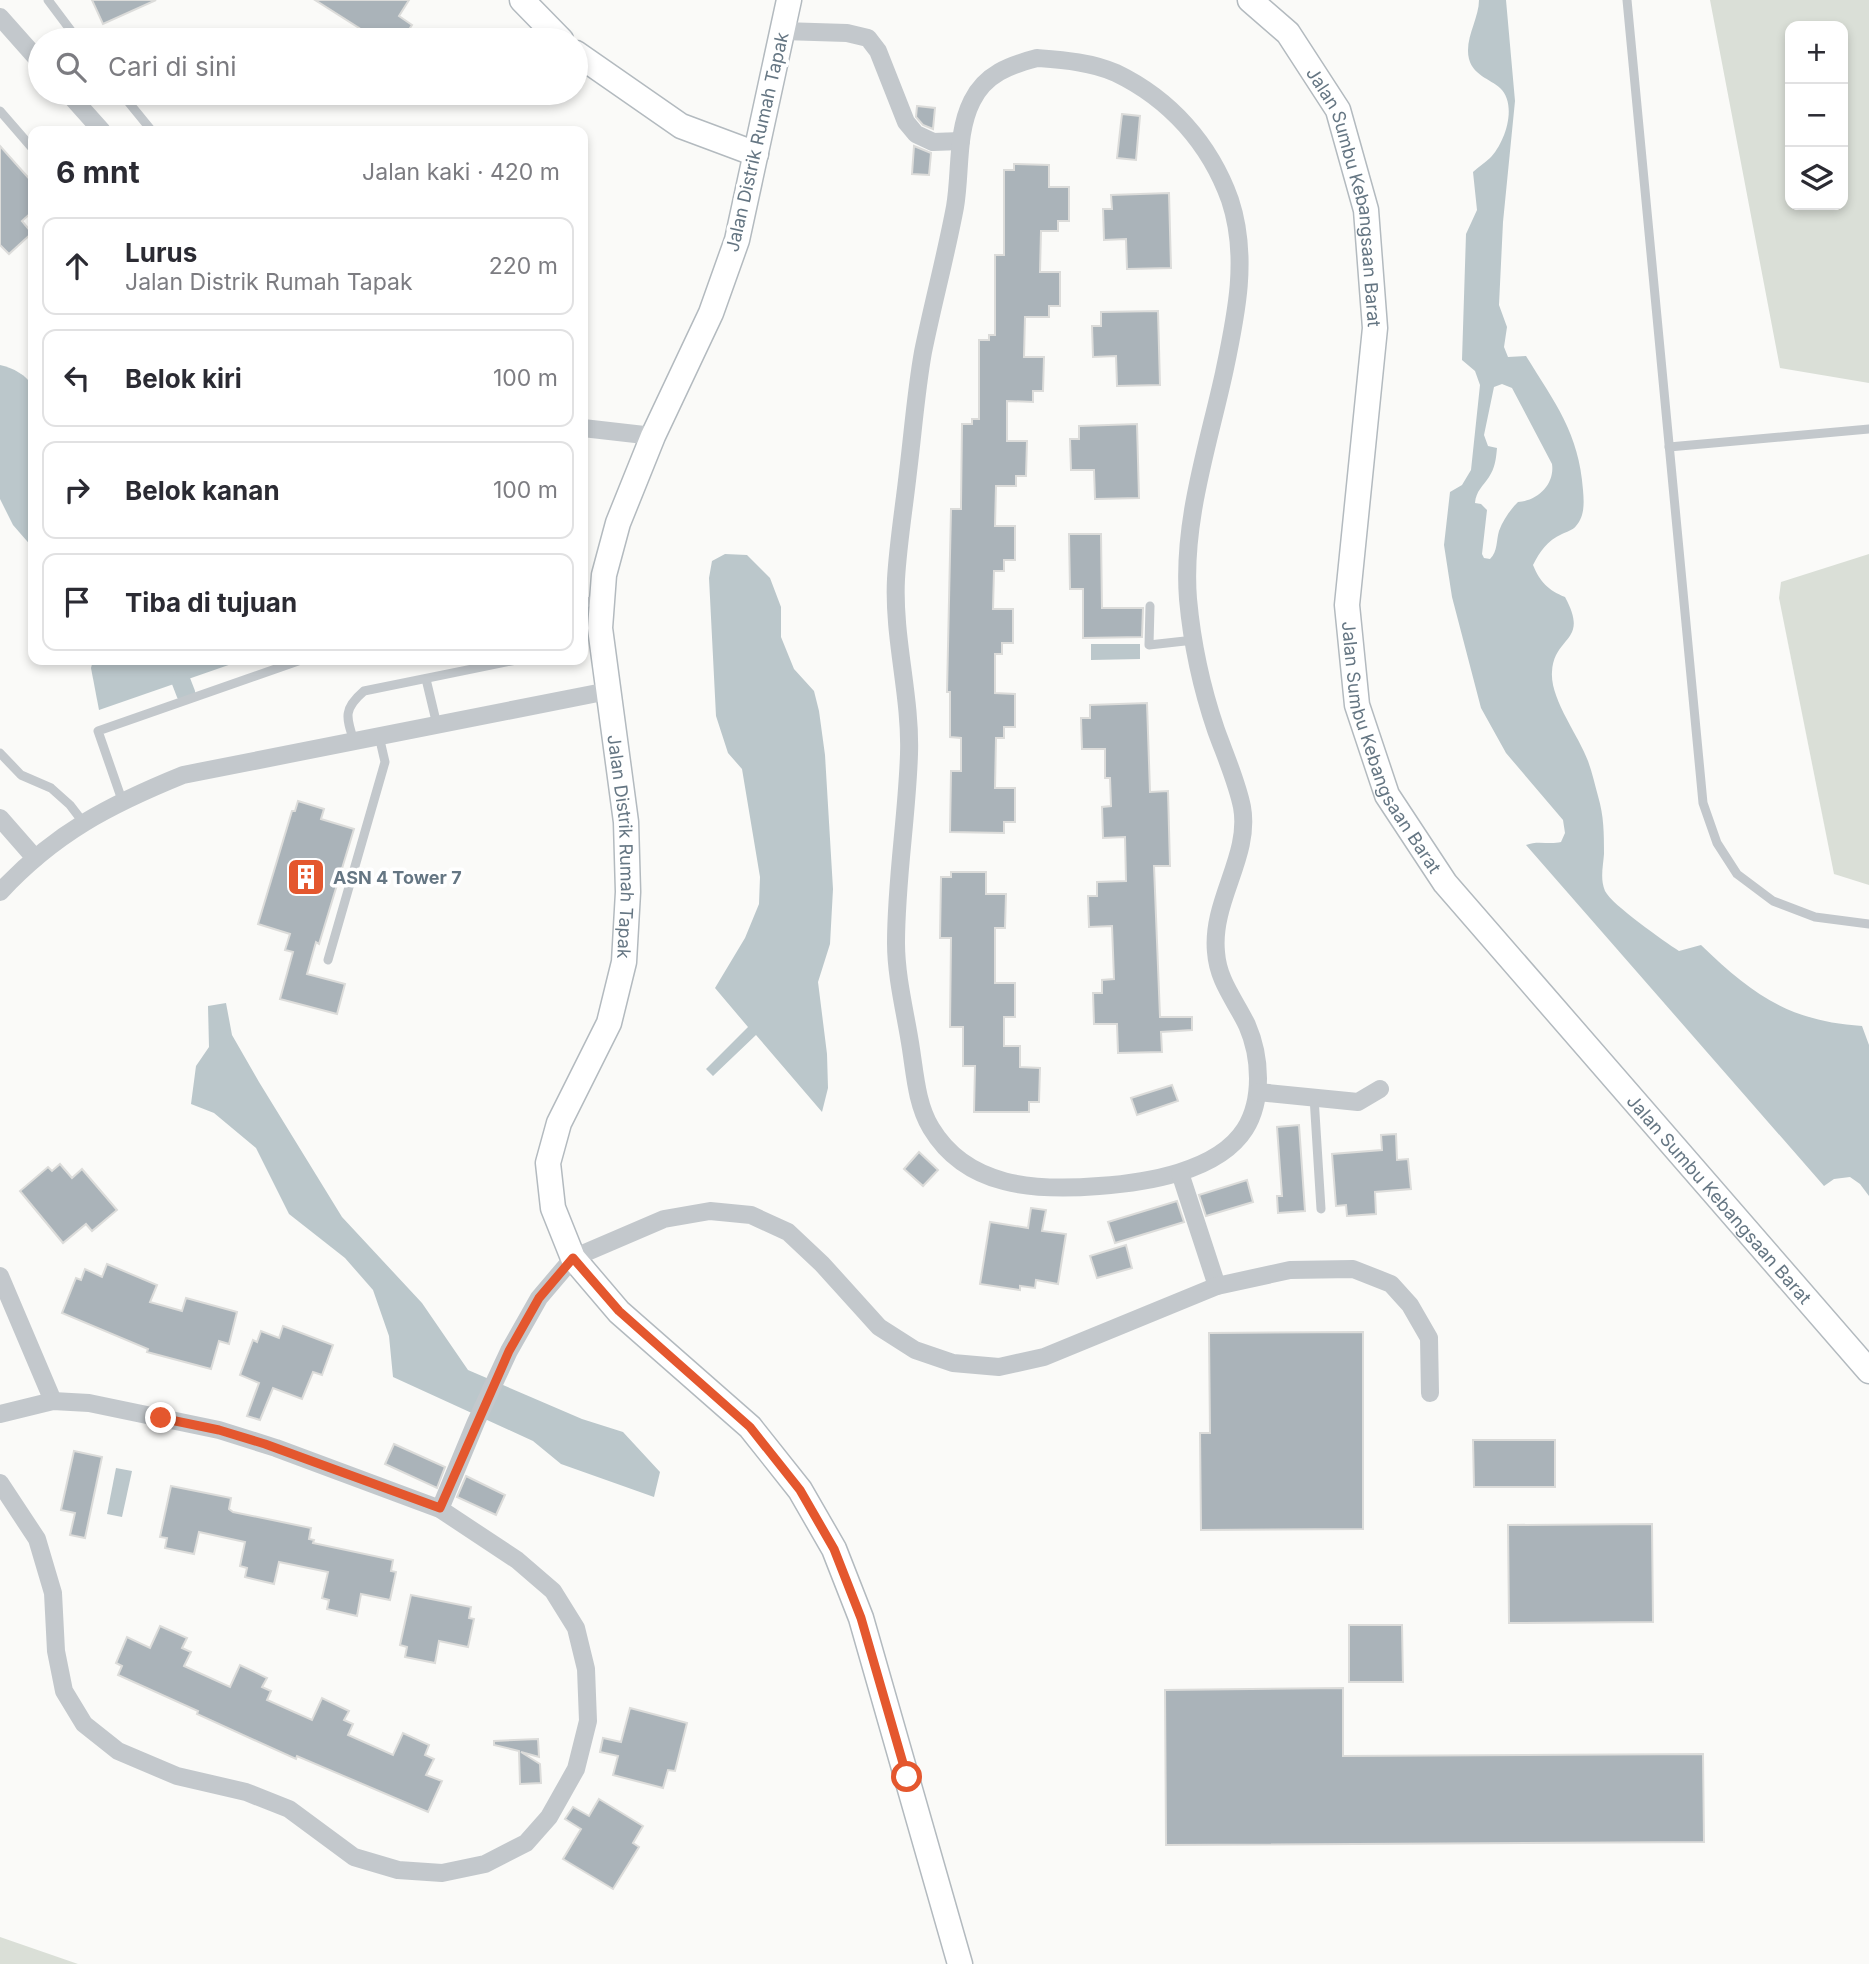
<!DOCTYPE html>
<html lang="id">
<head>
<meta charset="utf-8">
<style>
	body { margin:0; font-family:Inter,sans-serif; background:#f7f7f7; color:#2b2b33 }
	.controls { position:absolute; right:21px; top:21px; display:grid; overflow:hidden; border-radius:14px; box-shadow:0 4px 10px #0003 }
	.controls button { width:63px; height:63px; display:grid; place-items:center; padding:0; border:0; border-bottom:2px solid #e1e1e2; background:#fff; color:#2b2b33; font:35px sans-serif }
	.stop { position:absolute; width:21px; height:21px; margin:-16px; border:5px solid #e4572e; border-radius:50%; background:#fff }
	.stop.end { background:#e4572e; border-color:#fff; box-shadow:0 2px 7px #0008 }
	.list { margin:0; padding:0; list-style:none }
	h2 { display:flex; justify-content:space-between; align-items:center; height:91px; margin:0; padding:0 28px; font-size:30px }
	h2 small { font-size:23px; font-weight:400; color:#7c7c81 }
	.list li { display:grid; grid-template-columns:46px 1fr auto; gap:21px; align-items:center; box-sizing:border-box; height:98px; margin:0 14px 14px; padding:0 14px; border:2px solid #e1e1e2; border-radius:14px }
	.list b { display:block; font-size:26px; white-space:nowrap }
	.list p { margin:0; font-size:23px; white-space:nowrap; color:#7c7c81 }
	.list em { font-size:23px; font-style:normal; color:#7c7c81 }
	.icon { flex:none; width:38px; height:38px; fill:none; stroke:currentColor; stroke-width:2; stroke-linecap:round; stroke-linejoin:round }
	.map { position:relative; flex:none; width:1869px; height:1964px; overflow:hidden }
	.search { position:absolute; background:#fff; box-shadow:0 4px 10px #0003; left:28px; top:28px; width:560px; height:77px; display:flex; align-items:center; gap:18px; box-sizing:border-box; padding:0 24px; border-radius:38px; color:#7c7c81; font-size:26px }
	.panel { position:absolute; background:#fff; box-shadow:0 4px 10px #0003; left:28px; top:126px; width:560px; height:539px; border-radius:14px }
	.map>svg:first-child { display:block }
</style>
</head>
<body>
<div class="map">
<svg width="1869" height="1964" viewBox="0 0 1869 1964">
	<rect width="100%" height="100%" fill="#fafaf8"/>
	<g fill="#dadfd7" fill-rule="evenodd">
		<path d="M1710,0H1869V383L1780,368ZM1790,26H1843V205H1790Z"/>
		<polygon points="1869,554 1869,885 1834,874 1779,598 1781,582"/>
		<polygon points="0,1937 78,1964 0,1964"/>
	</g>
	<g fill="#bbc7cb" fill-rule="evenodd">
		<path d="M1479,0H1506L1515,101L1503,222L1499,305L1507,327L1504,347L1508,357L1526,356C1555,403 1579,433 1583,490C1584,502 1585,516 1576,526C1573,530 1566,532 1562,534C1547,541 1540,551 1533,565C1540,582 1548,590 1565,597C1590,643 1554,635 1552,672C1550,699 1579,736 1588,761C1592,772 1595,785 1598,796C1604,816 1604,834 1604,854C1603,867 1600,879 1605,891C1612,905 1664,941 1679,951L1701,945C1752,994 1788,1021 1862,1026L1869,1045V1196L1860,1184L1850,1177L1834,1179L1824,1186L1526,845C1538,840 1549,845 1561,842L1565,833L1563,820L1506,753L1481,708L1452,597L1444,545L1450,492L1462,485L1471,470L1480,385L1475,371L1462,360L1466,234L1477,210L1473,172C1478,167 1485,163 1490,158C1505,143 1518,105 1500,88C1490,79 1473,75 1469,59C1464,39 1479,19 1479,0ZM1502,384L1512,388L1552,464C1555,484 1538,501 1518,502C1510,510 1503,520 1499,531C1496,541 1498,551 1490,559L1484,558L1482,554L1487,510L1481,504L1475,503C1476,491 1483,486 1489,477C1495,468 1496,459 1497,448L1488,446L1484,435L1494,387Z"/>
		<path d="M0,365C13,368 27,375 33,387V548L13,525L0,499Z"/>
		<polygon points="725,554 747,555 770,578 781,607 781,637 794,669 814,691 819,711 825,755 833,889 830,944 818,982 827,1054 828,1088 822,1112 756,1035 713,1076 706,1069 748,1027 715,988 745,938 759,904 760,877 742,769 728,753 716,716 709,578 712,561"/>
		<polygon points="1091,644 1140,644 1140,659 1091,660"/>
		<polygon points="93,660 243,660 99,710 91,668"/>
		<polygon points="226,1003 232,1035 259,1082 342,1217 422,1303 468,1370 582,1419 623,1432 660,1472 654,1497 561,1464 533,1441 393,1377 389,1336 373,1290 345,1258 289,1214 256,1148 214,1113 191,1104 196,1066 209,1047 208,1006"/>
		<polygon points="116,1468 132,1471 122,1517 107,1514"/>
	</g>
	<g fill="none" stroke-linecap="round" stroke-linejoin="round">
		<polyline stroke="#bbc7cb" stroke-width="19" points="181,681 186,694"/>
	</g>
	<g fill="#aab3b9" stroke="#dcdcda" stroke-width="2">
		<polygon points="92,0 156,0 103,24"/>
		<polygon points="315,0 409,0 399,16 412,25 402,40 378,40"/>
		<polygon points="917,106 935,108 933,129 923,125 916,117"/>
		<polygon points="1122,114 1140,116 1136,160 1117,158"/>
		<polygon points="0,146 33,183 33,211 22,221 32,233 9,254 0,245"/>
		<polygon points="914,146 931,153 929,175 912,174"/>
		<polygon points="1014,164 1049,165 1049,187 1069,187 1069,221 1058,221 1058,231 1041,231 1040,272 1060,272 1060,306 1049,306 1049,317 1025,317 1024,357 1044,357 1043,391 1033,391 1033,402 1007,401 1007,441 1027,441 1026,476 1016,476 1016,486 996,486 995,526 1015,526 1015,560 1004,560 1004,571 994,571 993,609 1013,609 1013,643 1002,643 1002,654 995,654 995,693 1015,694 1015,727 1004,727 1004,738 996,738 995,788 1015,788 1015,822 1004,822 1004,833 950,832 951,771 961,771 961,738 950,737 950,692 947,692 951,509 961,509 961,504 962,424 972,424 972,419 979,419 979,340 989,340 989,335 995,335 995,255 1004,255 1004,170 1014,170"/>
		<polygon points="1169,193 1171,268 1127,269 1126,239 1104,240 1103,209 1112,209 1111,195"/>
		<polygon points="1158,311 1160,385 1117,386 1116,356 1093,357 1092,326 1101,326 1101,312"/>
		<polygon points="1137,424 1139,498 1095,499 1094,470 1071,470 1070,439 1079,439 1079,426"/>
		<polygon points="1069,534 1101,534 1102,608 1143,608 1142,637 1083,638 1083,589 1070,589"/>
		<polygon points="1147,703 1150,792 1168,791 1170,866 1154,866 1160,1017 1192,1017 1192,1030 1161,1032 1162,1052 1118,1053 1117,1024 1094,1024 1093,993 1102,993 1102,980 1114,979 1112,926 1089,927 1088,896 1097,896 1097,882 1126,881 1125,837 1103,838 1102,807 1111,806 1110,778 1105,778 1105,749 1082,749 1081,718 1090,718 1090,705"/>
		<polygon points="298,801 324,809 321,819 354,829 319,944 316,942 307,974 345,984 337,1014 280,999 293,952 285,950 290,934 258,924 292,811 295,811"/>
		<polygon points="951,872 986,872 986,894 1006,894 1005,928 995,928 995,983 1015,983 1015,1017 1004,1017 1004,1046 1020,1046 1020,1067 1040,1068 1039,1102 1029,1102 1029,1112 974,1112 975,1066 963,1066 963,1027 950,1027 951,938 940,938 941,877 951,877"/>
		<polygon points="1172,1085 1178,1101 1137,1115 1131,1098"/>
		<polygon points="1299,1125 1305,1211 1278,1213 1277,1196 1282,1196 1277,1127"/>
		<polygon points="1396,1134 1397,1160 1408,1159 1411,1189 1375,1192 1376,1214 1347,1216 1346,1205 1336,1206 1332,1154 1382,1150 1381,1135"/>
		<polygon points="919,1152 938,1170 923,1186 904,1169"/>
		<polygon points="60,1164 72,1178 82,1169 117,1210 92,1231 86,1224 63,1243 20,1191 48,1167 52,1171"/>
		<polygon points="1247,1180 1253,1202 1206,1216 1199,1195"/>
		<polygon points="1177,1201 1184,1222 1115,1243 1108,1222"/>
		<polygon points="1031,1208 1046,1210 1042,1231 1066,1234 1058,1284 1036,1280 1035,1288 1020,1286 1020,1290 980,1284 990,1222 1028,1228"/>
		<polygon points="1126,1245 1132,1268 1097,1278 1090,1256"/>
		<polygon points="107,1264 157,1285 150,1302 182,1311 186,1298 237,1312 229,1344 219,1341 211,1369 147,1352 148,1349 62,1313 76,1278 81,1280 85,1269 102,1277"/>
		<polygon points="283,1326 333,1345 322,1375 313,1372 302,1399 273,1388 260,1420 247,1416 259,1383 240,1375 253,1340 257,1342 261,1331 279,1338"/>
		<polygon points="1363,1332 1363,1529 1201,1530 1200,1433 1210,1433 1209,1333"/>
		<polygon points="1473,1440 1555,1440 1555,1487 1474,1487"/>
		<polygon points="394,1444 445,1467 437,1488 385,1464"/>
		<polygon points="74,1451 102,1457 85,1538 70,1535 75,1513 61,1510"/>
		<polygon points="466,1476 505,1495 496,1515 457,1497"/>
		<polygon points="171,1486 231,1498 229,1509 233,1512 311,1528 309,1539 314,1540 313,1543 393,1560 391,1571 396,1572 390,1600 361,1594 357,1616 327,1609 329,1600 322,1598 328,1572 279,1562 274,1584 245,1577 247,1568 240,1566 245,1542 199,1532 194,1554 165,1548 167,1538 160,1537"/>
		<polygon points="1652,1524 1653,1622 1509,1623 1508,1525"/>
		<polygon points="411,1595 471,1607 469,1618 474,1619 468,1647 439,1641 435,1663 405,1657 407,1647 400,1645"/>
		<polygon points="1349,1625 1402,1625 1403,1682 1349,1682"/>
		<polygon points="160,1626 187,1638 182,1648 191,1652 184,1666 230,1687 240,1665 267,1678 262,1687 271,1691 267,1700 312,1720 322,1698 349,1711 344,1720 353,1724 348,1735 393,1755 403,1733 429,1745 425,1755 434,1759 426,1775 442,1781 428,1812 297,1756 296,1759 197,1714 198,1711 118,1675 122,1666 116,1663 127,1637 150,1648"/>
		<polygon points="1343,1688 1343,1756 1703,1754 1704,1842 1166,1845 1165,1690"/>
		<polygon points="630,1708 687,1723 675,1771 668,1770 663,1788 613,1775 618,1756 600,1752 603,1738 621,1742"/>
		<polygon points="538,1739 539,1757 521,1752 540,1764 541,1783 520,1784 519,1751 494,1745 494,1741"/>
		<polygon points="599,1799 643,1826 633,1843 639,1847 613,1889 563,1859 581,1829 565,1819 573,1807 589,1816"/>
	</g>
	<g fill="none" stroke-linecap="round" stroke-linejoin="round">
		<defs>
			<g id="secondary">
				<polyline points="522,0 561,40"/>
				<path id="s1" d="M789,0L737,240L711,313L653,436L618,523L604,575L600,628L626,822L628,892L624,962L609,1023L559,1123L548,1163L553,1208L573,1258L619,1312L750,1427L800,1490L834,1549L861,1618L960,1964"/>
				<path id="s2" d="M1250,0L1288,33L1338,110L1366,210L1375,328L1347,605L1357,705L1387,795L1445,883L1869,1371"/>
				<polyline points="576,53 681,126 756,154"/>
			</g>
		</defs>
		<use href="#secondary" stroke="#b3babf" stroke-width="27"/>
		<g stroke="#c3c8cc" stroke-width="9">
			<polyline points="48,0 78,40"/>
			<polyline points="1627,0 1703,803 1717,843 1737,874 1773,901 1815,917 1869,924"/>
			<polyline points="121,93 152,131"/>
			<polyline points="0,111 33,149"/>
			<polyline points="1669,447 1869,429"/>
			<polyline points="583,603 601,599"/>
			<polyline points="1150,606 1149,645 1194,640"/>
			<polyline points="426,679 437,725"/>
			<path d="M354,741C346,717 343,709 364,691L516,660"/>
			<polyline points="0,753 21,775 51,788 70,805 83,822"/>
			<polyline points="122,800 98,731 301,660"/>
			<polyline points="328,960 385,762 379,736"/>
			<polyline points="1314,1097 1321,1209"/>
		</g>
		<g stroke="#c3c8cc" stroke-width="18">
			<polyline points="0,17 40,62"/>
			<polyline points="782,31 847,33 868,38 878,51 906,122 916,134 933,142 961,141"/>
			<path d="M1037,58C1063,60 1092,62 1116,73C1170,99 1210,144 1230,200C1249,257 1236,316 1224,373C1208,446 1182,523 1188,599C1192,643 1202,689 1216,730C1225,755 1237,782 1242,807C1251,856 1211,901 1216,952C1218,981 1235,1000 1247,1025C1261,1057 1263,1100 1245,1129C1218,1172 1144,1183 1099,1186C1036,1191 967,1188 931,1128C917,1105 915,1075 911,1049C906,1015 896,978 896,943C896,880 907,817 909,754C911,696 893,638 896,579C898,544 904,508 908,472C913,432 916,391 923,352C933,303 946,255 955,207C961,172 956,133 972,101C985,74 1010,65 1037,58Z"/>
			<polyline points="68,93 102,131"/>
			<polyline points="583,428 653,436"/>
			<polyline points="0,818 35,858"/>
			<path d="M0,892C55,833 109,805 183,775L608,691"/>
			<polyline points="1258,1092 1358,1102 1380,1089"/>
			<polyline points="1180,1173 1217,1286"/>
			<polyline points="0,1276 53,1401"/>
			<polyline points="0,1414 53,1401 89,1403 219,1430 276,1448 440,1509 517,1560 553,1591 576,1628 586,1669 588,1721 576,1769 549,1817 526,1843 485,1864 442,1873 398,1870 354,1857 289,1809 246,1792 177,1776 118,1751 84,1724 64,1691 56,1651 53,1593 37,1539 0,1483"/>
			<polyline points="440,1509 476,1422 509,1351 539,1298 573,1258 664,1219 710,1211 751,1215 788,1232 822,1264 879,1327 915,1350 953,1363 999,1367 1044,1357 1217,1286 1290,1270 1353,1269 1391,1284 1410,1305 1429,1338 1430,1393"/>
		</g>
		<use href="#secondary" stroke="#fff" stroke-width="24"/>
	</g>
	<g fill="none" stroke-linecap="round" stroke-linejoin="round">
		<polyline stroke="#e4572e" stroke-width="9" points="161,1418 219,1430 265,1444 440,1508 509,1351 539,1298 573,1258 619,1311 750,1427 800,1490 834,1549 861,1618 907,1777"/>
	</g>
	<defs>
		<symbol id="building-square" viewBox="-11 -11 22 22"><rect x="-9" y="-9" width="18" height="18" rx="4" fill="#e4572e" stroke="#fff"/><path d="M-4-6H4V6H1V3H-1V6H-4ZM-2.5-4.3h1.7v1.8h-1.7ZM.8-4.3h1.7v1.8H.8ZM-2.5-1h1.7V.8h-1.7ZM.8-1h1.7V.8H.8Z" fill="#fff"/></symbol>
	</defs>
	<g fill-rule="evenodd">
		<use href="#building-square" x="284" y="855" width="44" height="44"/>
	</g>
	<g text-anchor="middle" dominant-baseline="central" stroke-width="7" stroke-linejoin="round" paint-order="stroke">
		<g font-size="18" fill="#657683" stroke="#fff">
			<text transform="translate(757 142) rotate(-77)">Jalan Distrik Rumah Tapak</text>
			<text stroke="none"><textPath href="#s2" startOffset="228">Jalan Sumbu Kebangsaan Barat</textPath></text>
			<text stroke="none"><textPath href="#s2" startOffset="794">Jalan Sumbu Kebangsaan Barat</textPath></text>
			<text stroke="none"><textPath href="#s1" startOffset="880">Jalan Distrik Rumah Tapak</textPath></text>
			<text stroke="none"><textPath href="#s2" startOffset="1362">Jalan Sumbu Kebangsaan Barat</textPath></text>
		</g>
		<g font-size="18" font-weight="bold" fill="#657683" stroke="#fff" text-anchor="start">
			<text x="333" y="877">ASN 4 Tower 7</text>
		</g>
	</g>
</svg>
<div class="controls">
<button>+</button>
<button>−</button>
<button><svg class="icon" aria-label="layers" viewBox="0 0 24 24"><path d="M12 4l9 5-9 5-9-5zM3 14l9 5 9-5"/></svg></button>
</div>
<div class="stop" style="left:907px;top:1777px"></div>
<div class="stop end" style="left:161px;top:1418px"></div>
<div class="search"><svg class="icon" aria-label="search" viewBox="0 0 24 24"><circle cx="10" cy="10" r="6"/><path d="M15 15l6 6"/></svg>Cari di sini</div>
<section class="panel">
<h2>6 mnt<small>Jalan kaki · 420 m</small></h2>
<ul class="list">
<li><svg class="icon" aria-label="ahead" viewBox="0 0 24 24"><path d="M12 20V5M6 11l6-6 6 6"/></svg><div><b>Lurus</b><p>Jalan Distrik Rumah Tapak</p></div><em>220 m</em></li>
<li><svg class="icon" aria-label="left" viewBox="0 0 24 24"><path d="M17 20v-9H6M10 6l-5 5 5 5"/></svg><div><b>Belok kiri</b></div><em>100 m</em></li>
<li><svg class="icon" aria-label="right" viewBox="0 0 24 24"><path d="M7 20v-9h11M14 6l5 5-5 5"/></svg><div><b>Belok kanan</b></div><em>100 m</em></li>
<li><svg class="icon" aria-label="arrive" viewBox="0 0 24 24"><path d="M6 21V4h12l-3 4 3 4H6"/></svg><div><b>Tiba di tujuan</b></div></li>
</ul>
</section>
</div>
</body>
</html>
